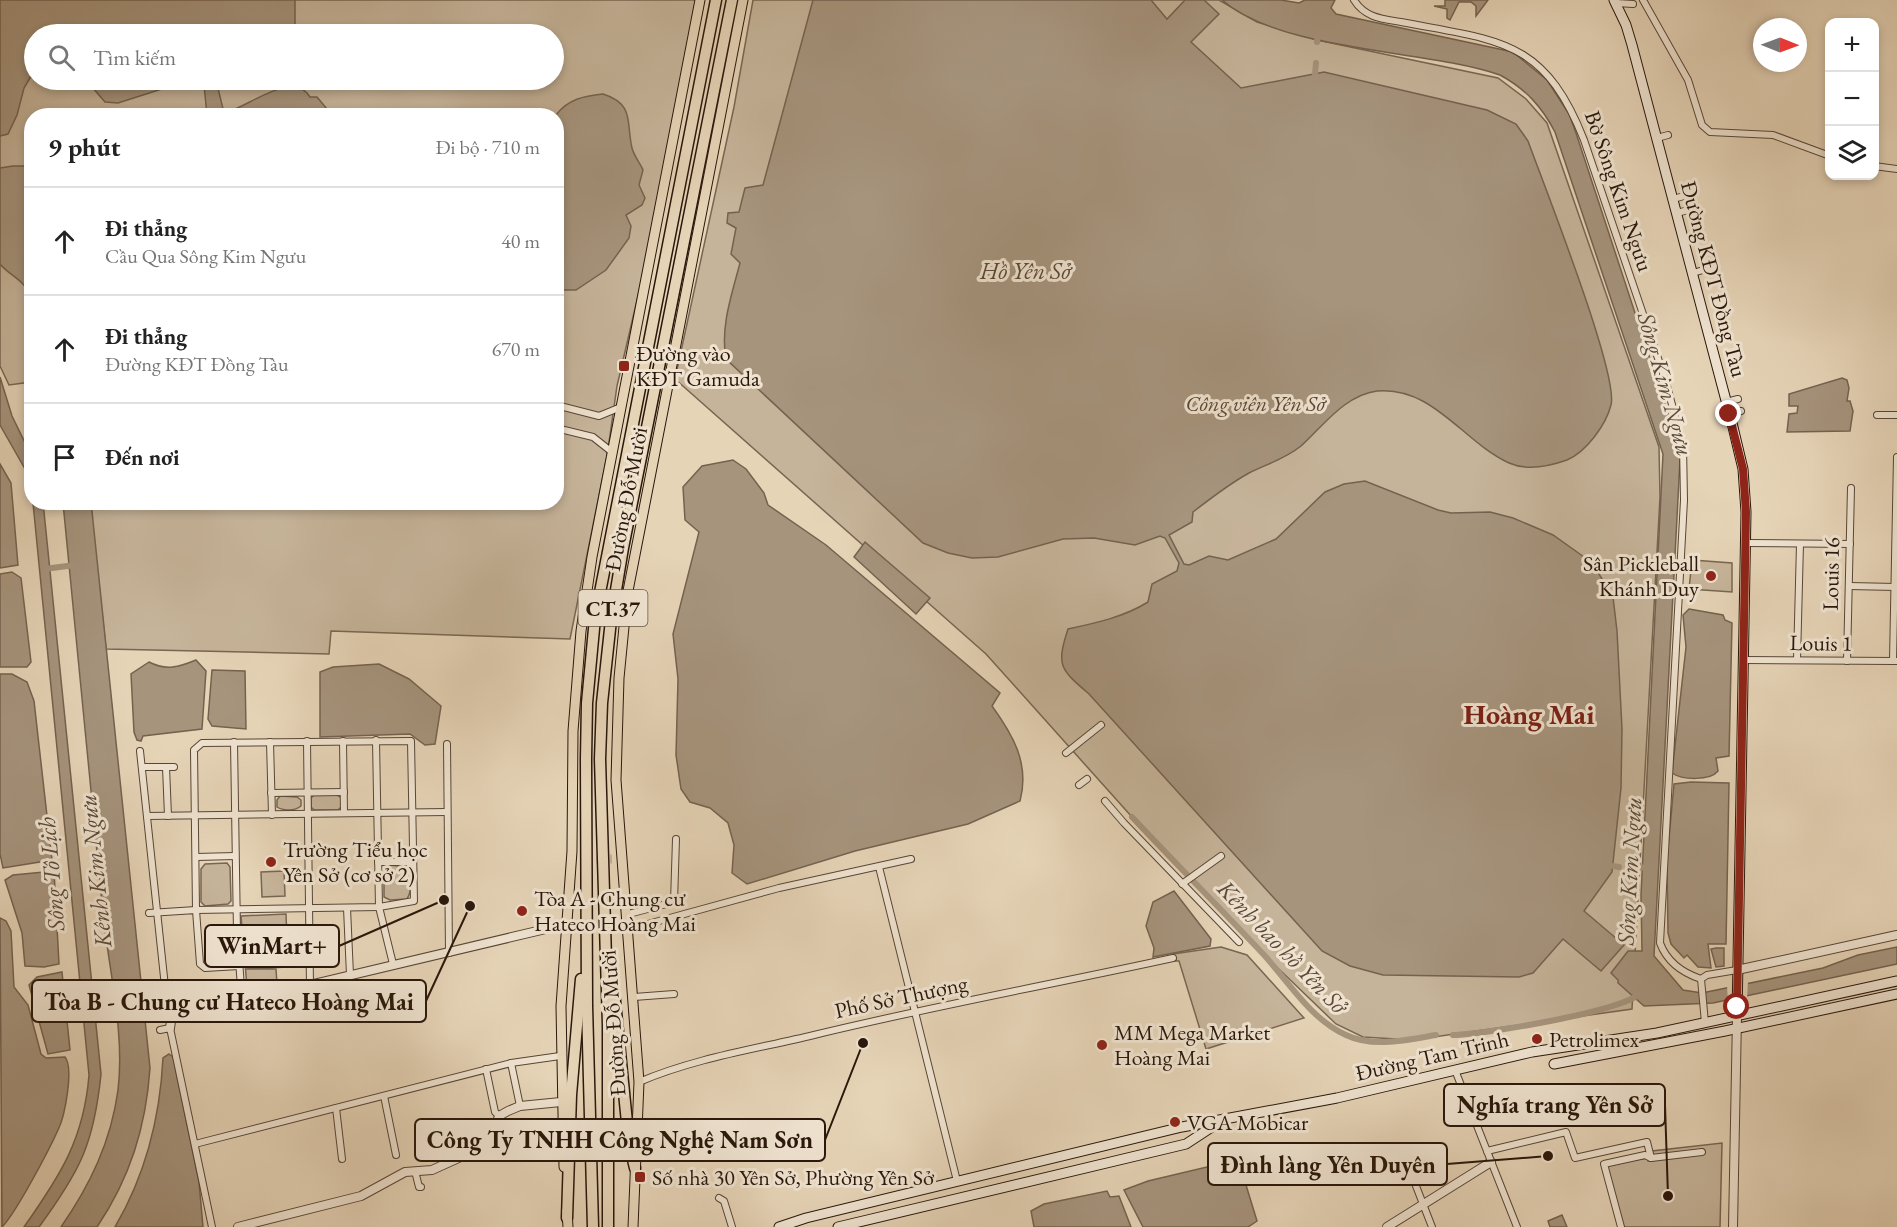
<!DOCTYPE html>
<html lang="vi">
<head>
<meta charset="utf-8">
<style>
	body { margin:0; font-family:"EB Garamond",serif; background:#f2f2f2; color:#222 }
	.controls { position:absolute; right:18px; top:18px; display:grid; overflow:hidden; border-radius:12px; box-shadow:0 3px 9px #0003 }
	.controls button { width:54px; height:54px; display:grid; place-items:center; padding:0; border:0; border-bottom:2px solid #e0e0e0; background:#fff; color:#222; font:30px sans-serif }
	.compass { position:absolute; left:1753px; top:18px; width:54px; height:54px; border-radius:50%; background:#fff; box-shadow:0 3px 9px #0003; rotate:91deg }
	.stop { position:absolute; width:18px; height:18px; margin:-14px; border:4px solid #8f2418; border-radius:50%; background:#fff }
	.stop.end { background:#8f2418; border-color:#fff; box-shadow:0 2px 6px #0008 }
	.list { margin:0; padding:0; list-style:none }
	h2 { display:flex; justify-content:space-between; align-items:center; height:78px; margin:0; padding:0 24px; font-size:26px }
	h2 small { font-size:20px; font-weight:400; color:#767676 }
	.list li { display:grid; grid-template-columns:39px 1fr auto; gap:18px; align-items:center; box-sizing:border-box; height:108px; padding:0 24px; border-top:2px solid #e0e0e0 }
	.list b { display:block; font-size:22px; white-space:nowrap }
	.list p { margin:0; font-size:20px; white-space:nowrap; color:#767676 }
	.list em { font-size:20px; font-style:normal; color:#767676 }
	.icon { flex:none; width:33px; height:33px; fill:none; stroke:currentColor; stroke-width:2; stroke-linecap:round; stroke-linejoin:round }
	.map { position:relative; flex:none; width:1897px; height:1227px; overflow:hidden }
	.search { position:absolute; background:#fff; box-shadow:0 3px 9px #0003; left:24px; top:24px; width:540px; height:66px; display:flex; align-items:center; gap:15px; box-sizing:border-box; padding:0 21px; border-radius:33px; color:#767676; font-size:22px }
	.panel { position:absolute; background:#fff; box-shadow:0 3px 9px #0003; left:24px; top:108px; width:540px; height:402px; border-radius:24px }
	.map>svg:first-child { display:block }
</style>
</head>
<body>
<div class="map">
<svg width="1897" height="1227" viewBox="0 0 1897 1227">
	<rect width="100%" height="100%" fill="#e6d4b7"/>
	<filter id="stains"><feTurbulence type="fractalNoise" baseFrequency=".00333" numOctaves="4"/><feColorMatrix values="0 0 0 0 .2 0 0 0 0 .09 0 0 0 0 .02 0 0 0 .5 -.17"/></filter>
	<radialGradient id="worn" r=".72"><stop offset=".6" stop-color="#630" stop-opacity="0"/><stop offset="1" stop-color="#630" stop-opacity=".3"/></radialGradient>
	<g fill="#c6b49a" stroke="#786652" stroke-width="1.5" fill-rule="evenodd">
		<path d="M0,0H696L651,240L617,386L607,456L570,639L331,631L329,654L106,649L90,503L556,502V116H32L31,382L9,385L0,366ZM34,34H554V80H34Z"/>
		<polygon points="753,0 1219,0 1257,22 1317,40 1498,78 1526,99 1547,123 1659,447 1660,497 1632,1009 1412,1040 1363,1037 1336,1024 1257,948 1132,817 986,654 675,379 734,107"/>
		<polygon points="1692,560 1732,563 1732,592 1689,589"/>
		<polygon points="314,795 337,795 342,798 342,806 338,810 314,810 311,807 311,798"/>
		<path d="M280,796L297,797L301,800V806C295,811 283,811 277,807V800Z"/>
		<polygon points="227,863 230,867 231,901 228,904 205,906 201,902 201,869 205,864"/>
		<path d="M389,865L408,867C413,874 412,891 407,899L390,900L384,897V869Z"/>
		<polygon points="284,871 285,896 262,897 261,872"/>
		<polygon points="286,914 288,967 245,969 276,969 277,984 247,987 241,916"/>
		<polygon points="1221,947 1247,955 1304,1018 1206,1049 1179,961 1174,961 1173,954"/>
		<polygon points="1722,1143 1720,1227 1623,1227 1607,1165 1647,1158 1648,1161 1654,1160 1652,1151"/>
	</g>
	<g fill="#a6947d" stroke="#74624f" stroke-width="1.5">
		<polygon points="0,0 295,0 295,34 34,34 34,71 24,88 17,115 8,134 0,136"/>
		<path d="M813,0H1151L1167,19L1185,0H1204L1219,14L1191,42L1241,88L1324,72L1487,110L1516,124L1528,141C1543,183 1619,374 1611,405C1606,425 1586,452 1567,460C1550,466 1527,471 1509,463C1463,442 1433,386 1377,391C1345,395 1323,426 1301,446C1285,459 1267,464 1249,473C1229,484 1211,498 1193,512L1192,522L1169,535L1184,564L1189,565L1209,556L1228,560L1276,539L1325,492L1344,484L1365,481L1438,510L1451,513L1490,512L1513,518L1553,535L1584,557L1599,574L1613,597L1617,631L1622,729L1621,788L1612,872L1584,911L1624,945L1601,971L1563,939L1533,973L1519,977L1383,975L1350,966L1322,951L1089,694C1060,669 1056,666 1068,629C1096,623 1124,617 1148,602L1152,584L1177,571L1179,563L1165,538L1160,536L1135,545L1094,538L1063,539L998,557L972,558L948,553L923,543L726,359C720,327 732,294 740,263L731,254L736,228L727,223L728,213L739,212L745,188L763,185Z"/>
		<path d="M1222,0H1281L1299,3L1305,0H1335L1331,8L1336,14L1513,52L1547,80L1569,114L1576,133L1676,438L1680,460L1654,956L1683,990L1702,993L1823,968L1858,955L1897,947V964L1713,1003L1644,1006L1618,983V980L1611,973L1628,951H1642L1641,895L1663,454L1555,132C1542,107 1526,89 1500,75C1424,49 1282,52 1222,0Z"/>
		<polygon points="1445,0 1488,0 1476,16 1476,6 1471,2 1459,2 1450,20 1447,18 1447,9 1434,6 1445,6"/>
		<polygon points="86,80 190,80 118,103 105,102"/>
		<path d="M201,80H216L224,113C246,109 293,68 310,97H317L332,115H207L204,85Z"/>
		<path d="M603,94C635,104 626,123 632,148C634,156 640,163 643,170L639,185L645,198L642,205L626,215L631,226L629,238L606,270L576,290H557L556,115C568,99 584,96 603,94Z"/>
		<path d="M13,166H25L31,174V297C26,281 10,276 0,264V168Z"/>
		<polygon points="0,377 12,416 31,455 31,494 25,469 0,425"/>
		<polygon points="1842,378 1847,380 1849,388 1847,401 1850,401 1853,411 1850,431 1787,432 1789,414 1797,413 1798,406 1789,406 1789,394"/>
		<path d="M733,460L746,469L764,493L768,505L826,545L1000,693L992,706C1013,735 1030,764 1020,801L968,824L855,851L747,884L732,873L734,845L728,823L710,808L690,802L681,789L676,755L678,679L673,634L699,532L685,520L683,487L702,466Z"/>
		<polygon points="0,464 11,483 18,565 0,568"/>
		<path d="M43,502L101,1074C94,1144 80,1171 39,1227H24C60,1176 84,1139 89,1075L33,503Z"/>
		<path d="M91,502L150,1068C146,1127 130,1178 97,1227H61C90,1185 111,1142 118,1090C125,1033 109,971 103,914C90,777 77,640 63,503Z"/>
		<polygon points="865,542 930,598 916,614 854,557"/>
		<polygon points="12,572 21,578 31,662 27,667 0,667 0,574"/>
		<path d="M1689,609L1723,615L1725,620L1732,623L1729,756L1716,758L1718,771C1710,781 1682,780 1672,773L1686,647L1683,615Z"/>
		<path d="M196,660L206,671L202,729L143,736L141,741L137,740L134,732L131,674L149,662C166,671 179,667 196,660Z"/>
		<polygon points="379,664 409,679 441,706 435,744 425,745 410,734 320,737 320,672 333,667"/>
		<polygon points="212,670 245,671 246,729 212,726 208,719"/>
		<polygon points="0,674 12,674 27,682 34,701 52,860 3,868 0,854"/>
		<polygon points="1691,782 1729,783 1726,944 1708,944 1711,968 1698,967 1687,955 1684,958 1671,944 1668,933 1667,860 1674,784"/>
		<polygon points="54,871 59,964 44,967 25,966 22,933 5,880 13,875"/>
		<polygon points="1174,891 1211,939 1210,946 1153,957 1154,948 1146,926 1153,902"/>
		<path d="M0,918L6,921L11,931L14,987L28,1005L41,1054L46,1058L65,1057C74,1068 65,1116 58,1130C49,1150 16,1213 2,1227Z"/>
		<polygon points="1716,948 1724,948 1724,966 1716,967 1711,949"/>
		<polygon points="62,972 70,1050 48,1054 29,985 37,977"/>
		<path d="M169,1054L173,1057L199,1182L203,1227H115C146,1174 160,1119 163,1058Z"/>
		<polygon points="1232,1161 1242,1172 1257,1221 1248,1227 1143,1227 1124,1190 1148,1181"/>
		<polygon points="1107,1191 1110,1197 1119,1196 1131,1227 1034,1227 1031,1211 1044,1204"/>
		<polygon points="1562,1215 1567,1227 1550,1227 1548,1221"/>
	</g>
	<polygon fill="#e6d4b7" points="1748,981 1747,998 1728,1003 1727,985"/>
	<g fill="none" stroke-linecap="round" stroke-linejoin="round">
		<g stroke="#a6947d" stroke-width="6">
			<polyline points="1317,42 1318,30"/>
			<polyline points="1315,74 1316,63"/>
			<polyline points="44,569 75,565"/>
			<path d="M1132,817C1176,864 1221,909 1265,956C1289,983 1312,1020 1346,1035C1373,1048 1407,1040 1436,1035"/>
			<polyline points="1613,866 1619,867"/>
			<polyline points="1637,867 1649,868"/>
			<path d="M1453,1035C1486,1034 1620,1012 1641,993"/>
		</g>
		<polyline stroke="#c0ae95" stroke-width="9" stroke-dasharray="9 4.5" stroke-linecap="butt" points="583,860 612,859"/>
		<defs>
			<g id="minor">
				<path d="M1354,0C1365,18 1383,19 1401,22C1499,41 1544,38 1584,140L1665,379L1683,445L1684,500L1660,943C1667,962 1683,973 1701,979"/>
				<polyline points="1643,0 1688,80 1702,125 1710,132 1773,135 1830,156"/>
				<polyline points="1616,3 1633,4"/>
				<polyline points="1657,138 1668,135"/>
				<polyline points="1874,166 1897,169"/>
				<polyline points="1673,199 1684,196"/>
				<polyline points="1677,213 1688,210"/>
				<polyline points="1693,273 1703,270"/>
				<polyline points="1726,402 1738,399"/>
				<polyline points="556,405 599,416 621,407"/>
				<polyline points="1729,414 1741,411"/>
				<polyline points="1877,415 1897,415"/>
				<polyline points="556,428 593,437 612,452"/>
				<polyline points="1746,543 1850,544"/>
				<polyline points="1849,586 1896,587"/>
				<polyline points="1744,660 1896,661"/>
				<polyline points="1797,660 1800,544"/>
				<polyline points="1847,661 1851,488"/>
				<polyline points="1893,661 1897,457"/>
				<polyline points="376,740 379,907 393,964"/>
				<polyline points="307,741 310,986"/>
				<polyline points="343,741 344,813"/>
				<polyline points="234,742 237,933 242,1001"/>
				<polyline points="270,742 272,815"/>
				<polyline points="447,744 449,953"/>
				<polyline points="140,751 166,996 172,1015"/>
				<polyline points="1066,753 1101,725"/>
				<polyline points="142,767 174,767"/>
				<polyline points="166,767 168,816"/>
				<polyline points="1079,785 1087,779"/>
				<polyline points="271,793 344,792"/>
				<polyline points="1105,801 1124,823 1239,942"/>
				<polyline points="147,816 447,812"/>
				<polyline points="196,857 235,856"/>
				<polyline points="378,862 413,862"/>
				<polyline points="879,867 957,1181"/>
				<polyline points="1182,884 1221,856"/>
				<polyline points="347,908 350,975"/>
				<polyline points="149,913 196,910 379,907 414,901 411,741 202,743 194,750 196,910 200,964 205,968 239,966"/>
				<polyline points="625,915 674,902 676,839"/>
				<polyline points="626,930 779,888 911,859"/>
				<polyline points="634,997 674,994"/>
				<polyline points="1705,1023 1701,979 1707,975 1737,970"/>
				<polyline points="160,1030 170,1028 212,1227"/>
				<polyline points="511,1063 560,1056"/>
				<polyline points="486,1069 495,1112 499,1116"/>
				<polyline points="1455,1070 1517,1227"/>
				<path d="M639,1082C695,1058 756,1049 814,1035C933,1006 1054,984 1173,958"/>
				<polyline points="384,1096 396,1155"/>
				<polyline points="336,1108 342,1159"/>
				<polyline points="195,1144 511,1063 520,1106"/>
				<polyline points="1487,1151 1566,1132 1575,1158 1647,1142 1651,1158"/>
				<polyline points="1409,1168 1432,1227"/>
				<polyline points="415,1171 419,1187 421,1187"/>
				<polyline points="719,1198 724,1201 732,1227"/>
				<polyline points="1621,1227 1604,1164 1645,1155 1651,1158 1702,1152"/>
			</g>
			<g id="tertiary">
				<polyline points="1737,970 1897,935"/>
				<polyline points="170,1028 172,1015 242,1001 567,924"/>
				<polyline points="238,1227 361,1196 405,1172 432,1170 485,1146 492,1137 499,1116 508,1111 520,1106 561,1102"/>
				<polyline points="1387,1227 1491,1162"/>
				<polyline points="1733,1227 1737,1017"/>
			</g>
			<g id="secondary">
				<polyline points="1614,0 1626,25 1632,45 1733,427 1743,469 1746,512 1737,1017"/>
				<polyline points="1554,1064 1725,1031 1897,994"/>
				<polyline points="779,1227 806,1218 1182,1127 1337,1098 1532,1052 1657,1033 1897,981"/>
				<polyline points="838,1227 1186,1144 1218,1123"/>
			</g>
			<g id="primary">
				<polyline points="564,1167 561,1006 572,851 573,731 581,631 592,557 700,0"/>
				<polyline points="567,1211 568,1227"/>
				<polyline points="633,1227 639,1082 616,780 619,678 627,596 743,0"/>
			</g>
			<g id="motorway">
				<polyline points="613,981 629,1143 635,1168"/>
				<polyline points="567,1218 571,1095 581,979"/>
				<polyline points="593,1227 587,1006 586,759 587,703 595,618 716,0"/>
				<polyline points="608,1227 608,1025 600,759 602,703 611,620 623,548 732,0"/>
			</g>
		</defs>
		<use href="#minor" stroke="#584636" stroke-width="8"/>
		<use href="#tertiary" stroke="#584636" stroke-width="10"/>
		<use href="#secondary" stroke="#29170b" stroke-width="11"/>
		<use href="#primary" stroke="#29170b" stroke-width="11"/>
		<use href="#motorway" stroke="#29170b" stroke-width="13"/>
		<use href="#minor" stroke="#efe3d0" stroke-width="6"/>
		<use href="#tertiary" stroke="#efe3d0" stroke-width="8"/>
		<use href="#secondary" stroke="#efe3d0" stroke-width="9"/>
		<use href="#primary" stroke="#e6d4b7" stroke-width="9"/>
		<use href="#motorway" stroke="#e6d4b7" stroke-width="10"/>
	</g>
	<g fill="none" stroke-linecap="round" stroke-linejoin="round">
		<polyline stroke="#8f2418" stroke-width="8" points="1729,414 1743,469 1746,512 1737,1007"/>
	</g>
	<g fill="#8f2418" stroke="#efe3d0" stroke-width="2">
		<rect x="618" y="360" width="12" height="12" rx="3"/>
		<circle cx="1711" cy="576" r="6"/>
		<circle cx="271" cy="862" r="6"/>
		<circle cx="522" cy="911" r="6"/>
		<circle cx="1537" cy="1039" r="6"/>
		<circle cx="1102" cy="1045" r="6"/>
		<circle cx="1175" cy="1122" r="6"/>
		<rect x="634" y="1171" width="12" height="12" rx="3"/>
	</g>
	<g text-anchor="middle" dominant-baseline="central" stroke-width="6" stroke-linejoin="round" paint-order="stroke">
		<rect fill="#efe3d0" stroke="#645446" stroke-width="1.5" x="578.5" y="590" width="69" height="36" rx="4.5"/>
		<g font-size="21" font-weight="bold" fill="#29170b">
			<text x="613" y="608">CT.37</text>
		</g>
		<g font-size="22" fill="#29170b" stroke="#efe3d0">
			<text transform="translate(1619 191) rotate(71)">Bờ Sông Kim Ngưu</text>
			<text transform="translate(1714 279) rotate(75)">Đường KĐT Đồng Tàu</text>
			<text transform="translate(626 499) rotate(-79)">Đường Đỗ Mười</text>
			<text transform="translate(1831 574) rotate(-89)">Louis 16</text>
			<text transform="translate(1821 643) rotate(1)">Louis 1</text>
			<text transform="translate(901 997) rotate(-12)">Phố Sở Thượng</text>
			<text transform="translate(613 1023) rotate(-94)">Đường Đỗ Mười</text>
			<text transform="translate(1432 1056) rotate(-13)">Đường Tam Trinh</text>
		</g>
		<g font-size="22" fill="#29170b" stroke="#efe3d0" text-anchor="start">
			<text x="636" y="353">Đường vào<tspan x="636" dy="25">KĐT Gamuda</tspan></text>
			<text x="1699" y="563" text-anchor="end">Sân Pickleball<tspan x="1699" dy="25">Khánh Duy</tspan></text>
			<text x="283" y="849">Trường Tiểu học<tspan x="283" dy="25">Yên Sở (cơ sở 2)</tspan></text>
			<text x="534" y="898">Tòa A - Chung cư<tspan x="534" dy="25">Hateco Hoàng Mai</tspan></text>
			<text x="1114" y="1032">MM Mega Market<tspan x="1114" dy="25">Hoàng Mai</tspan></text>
			<text x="1549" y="1039">Petrolimex</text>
			<text x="1187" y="1122">VGA Mobicar</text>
			<text x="652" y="1177">Số nhà 30 Yên Sở, Phường Yên Sở</text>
		</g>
		<g font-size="22" font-style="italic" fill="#584636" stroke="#efe3d0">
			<text x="1256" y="403">Công viên Yên Sở</text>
		</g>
		<g font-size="24" font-style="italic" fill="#5b4939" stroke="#efe3d0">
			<text x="1026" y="270">Hồ Yên Sở</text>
			<text transform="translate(1666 384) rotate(74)">Sông Kim Ngưu</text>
			<text transform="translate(95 871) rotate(-96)">Kênh Kim Ngưu</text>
			<text transform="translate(1629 871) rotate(-87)">Sông Kim Ngưu</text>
			<text transform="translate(51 874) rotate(-95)">Sông Tô Lịch</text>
			<text transform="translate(1283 947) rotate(46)">Kênh bao hồ Yên Sở</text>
		</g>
		<g font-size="28" font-weight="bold" fill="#7a1f14" stroke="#efe3d0">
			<text x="1529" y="714">Hoàng Mai</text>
		</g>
	</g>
	<path fill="none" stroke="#29170b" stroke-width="2" d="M444 900L339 946M470 906L426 1001M1668 1196L1665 1105M863 1043L825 1140M1548 1156L1447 1164"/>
	<g fill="#29170b" stroke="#efe3d0" stroke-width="2">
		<circle cx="444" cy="900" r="6"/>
		<circle cx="470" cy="906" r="6"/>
		<circle cx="1668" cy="1196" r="6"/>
		<circle cx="863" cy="1043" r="6"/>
		<circle cx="1548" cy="1156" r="6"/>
	</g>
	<g fill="#efe3d0" stroke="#29170b" stroke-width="2">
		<rect x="205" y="925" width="134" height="42" rx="6"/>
		<rect x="32" y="980" width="394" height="42" rx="6"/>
		<rect x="1444" y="1084" width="221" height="42" rx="6"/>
		<rect x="415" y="1119" width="410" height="42" rx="6"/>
		<rect x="1208" y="1143" width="239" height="42" rx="6"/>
	</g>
	<g font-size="24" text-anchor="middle" font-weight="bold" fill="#29170b">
		<text x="272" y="954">WinMart+</text>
		<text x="229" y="1010">Tòa B - Chung cư Hateco Hoàng Mai</text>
		<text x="1555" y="1113">Nghĩa trang Yên Sở</text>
		<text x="620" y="1148">Công Ty TNHH Công Nghệ Nam Sơn</text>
		<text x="1328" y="1173">Đình làng Yên Duyên</text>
	</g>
	<rect width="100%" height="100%" filter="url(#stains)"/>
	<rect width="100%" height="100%" fill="url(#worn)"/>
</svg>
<div class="controls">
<button>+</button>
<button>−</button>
<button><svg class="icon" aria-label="layers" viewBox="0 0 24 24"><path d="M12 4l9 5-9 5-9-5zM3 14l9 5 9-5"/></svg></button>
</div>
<svg class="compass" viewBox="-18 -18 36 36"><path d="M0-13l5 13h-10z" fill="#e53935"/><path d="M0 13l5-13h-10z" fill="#767676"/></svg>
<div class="stop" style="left:1737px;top:1007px"></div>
<div class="stop end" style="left:1729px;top:414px"></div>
<div class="search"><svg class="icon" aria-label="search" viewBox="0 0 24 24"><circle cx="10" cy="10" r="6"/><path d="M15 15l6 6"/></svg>Tìm kiếm</div>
<section class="panel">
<h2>9 phút<small>Đi bộ · 710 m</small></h2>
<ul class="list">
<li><svg class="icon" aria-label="ahead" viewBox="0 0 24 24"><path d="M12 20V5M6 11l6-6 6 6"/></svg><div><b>Đi thẳng</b><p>Cầu Qua Sông Kim Ngưu</p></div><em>40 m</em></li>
<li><svg class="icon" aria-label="ahead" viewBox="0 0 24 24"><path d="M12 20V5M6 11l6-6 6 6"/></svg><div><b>Đi thẳng</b><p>Đường KĐT Đồng Tàu</p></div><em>670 m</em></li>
<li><svg class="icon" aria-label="arrive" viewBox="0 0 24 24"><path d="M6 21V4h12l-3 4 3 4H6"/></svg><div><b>Đến nơi</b></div></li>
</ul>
</section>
</div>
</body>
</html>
